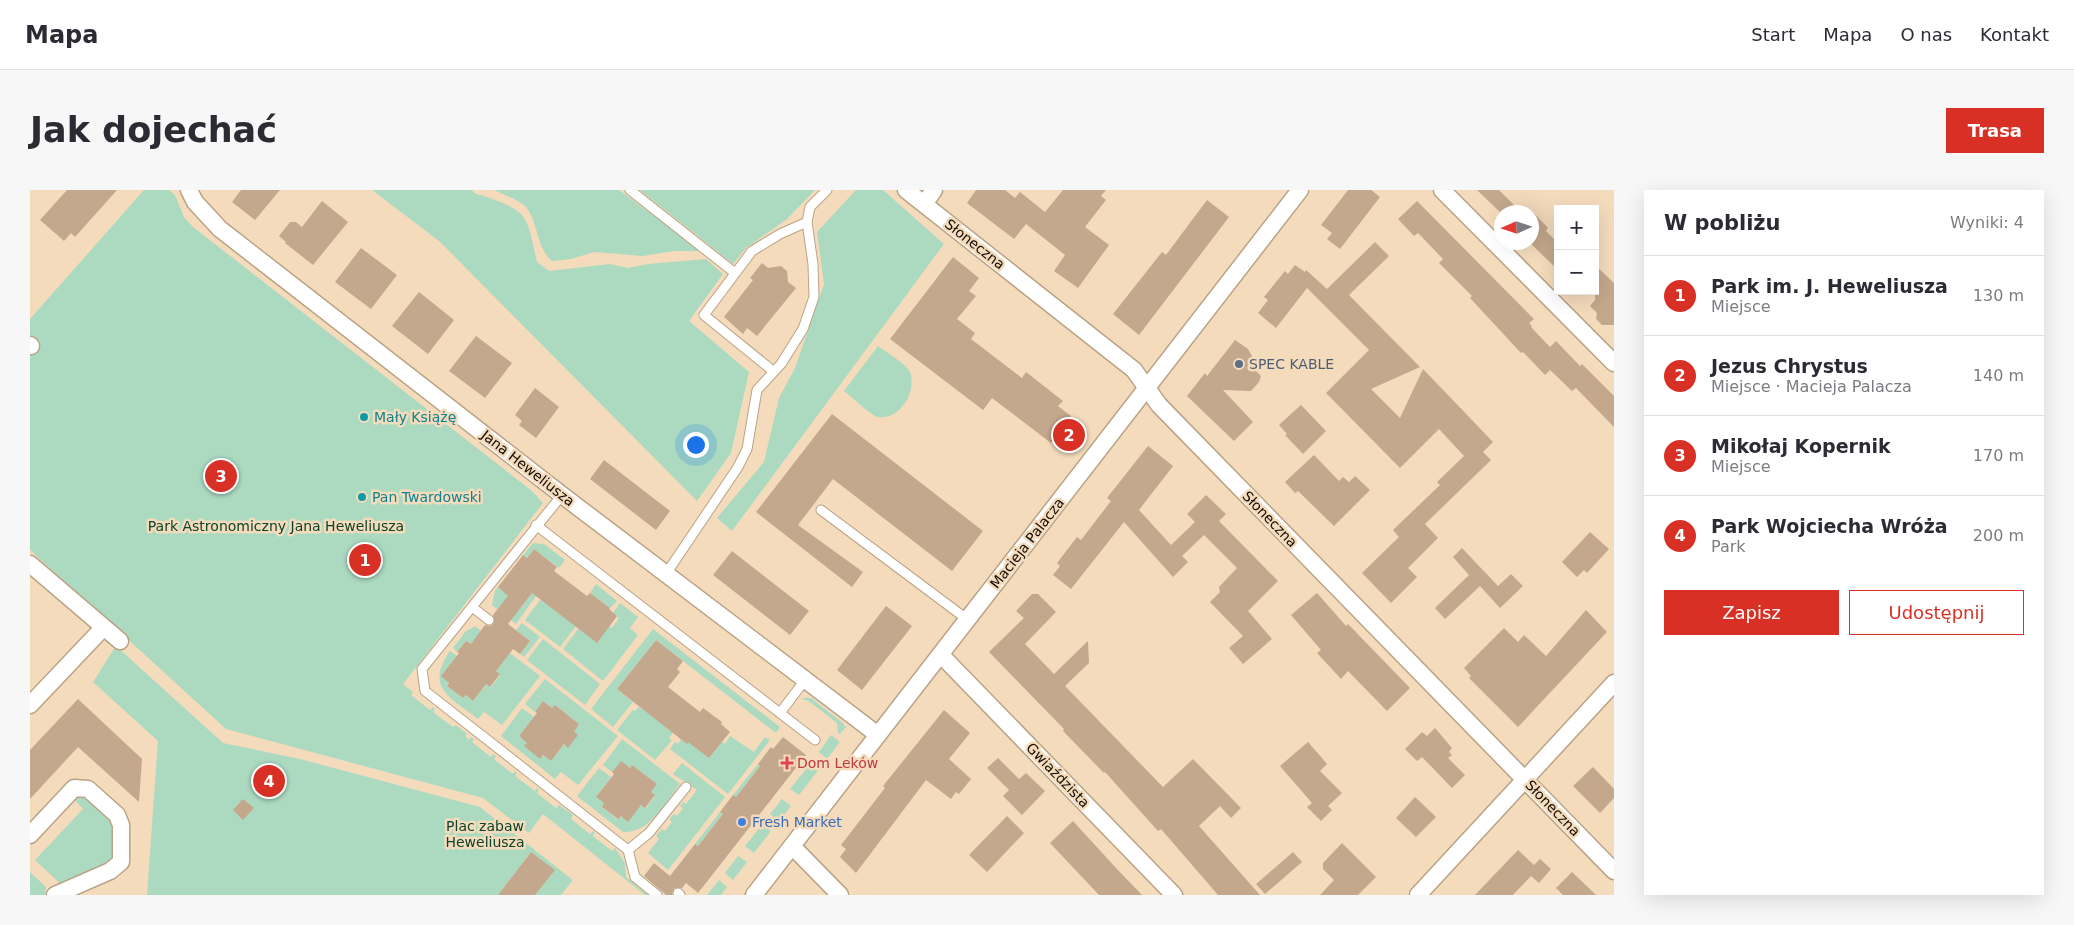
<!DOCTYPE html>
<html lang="pl">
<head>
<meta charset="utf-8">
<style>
	body { margin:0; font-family:"DejaVu Sans",sans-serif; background:#f7f7f7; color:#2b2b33 }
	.controls { position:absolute; right:15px; top:15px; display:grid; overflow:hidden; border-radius:0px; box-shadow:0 5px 20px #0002 }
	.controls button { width:45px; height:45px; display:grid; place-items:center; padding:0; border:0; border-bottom:1px solid #e1e1e2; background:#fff; color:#2b2b33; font:25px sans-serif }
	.compass { position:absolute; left:1464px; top:15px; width:45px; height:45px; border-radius:50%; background:#fff; box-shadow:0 5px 20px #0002; rotate:267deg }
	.you { position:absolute; left:665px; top:254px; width:18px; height:18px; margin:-12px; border:4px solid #fff; border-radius:50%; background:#1a73e8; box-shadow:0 0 0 8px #1a73e833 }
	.badge { display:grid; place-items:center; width:32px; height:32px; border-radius:50%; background:#d93025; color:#fff; font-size:16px; font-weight:700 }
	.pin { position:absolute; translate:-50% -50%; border:2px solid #fff; box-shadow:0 1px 5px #0006 }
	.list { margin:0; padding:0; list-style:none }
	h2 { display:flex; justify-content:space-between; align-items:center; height:65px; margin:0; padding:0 20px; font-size:21px }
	h2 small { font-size:16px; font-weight:400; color:#7c7c81 }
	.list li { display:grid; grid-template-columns:32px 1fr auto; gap:15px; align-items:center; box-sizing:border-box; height:80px; padding:0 20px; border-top:1px solid #e1e1e2 }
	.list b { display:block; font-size:19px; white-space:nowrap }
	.list p { margin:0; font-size:16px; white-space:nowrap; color:#7c7c81 }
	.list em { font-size:16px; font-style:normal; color:#7c7c81 }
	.actions { display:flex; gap:10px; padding:15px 20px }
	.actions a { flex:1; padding:11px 0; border:1px solid #d93025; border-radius:0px; text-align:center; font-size:18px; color:#d93025 }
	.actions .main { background:#d93025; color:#fff }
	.map { position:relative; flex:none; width:1584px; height:705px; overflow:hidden; border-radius:0px }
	header { display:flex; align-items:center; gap:30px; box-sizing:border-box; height:70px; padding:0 25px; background:#fff; border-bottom:1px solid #e1e1e2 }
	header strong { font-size:24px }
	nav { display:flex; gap:28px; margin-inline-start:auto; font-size:18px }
	.intro { display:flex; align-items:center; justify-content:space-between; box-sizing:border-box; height:120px; padding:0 30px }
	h1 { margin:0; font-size:35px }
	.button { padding:12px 22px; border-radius:0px; background:#d93025; color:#fff; font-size:18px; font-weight:700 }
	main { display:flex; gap:30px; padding:0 30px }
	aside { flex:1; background:#fff; border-radius:0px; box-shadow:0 5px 20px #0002 }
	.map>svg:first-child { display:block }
</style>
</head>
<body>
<header>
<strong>Mapa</strong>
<nav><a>Start</a><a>Mapa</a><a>O nas</a><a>Kontakt</a></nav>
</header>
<div class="intro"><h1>Jak dojechać</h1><a class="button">Trasa</a></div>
<main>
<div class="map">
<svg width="1584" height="705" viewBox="0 0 1584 705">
	<rect width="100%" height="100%" fill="#f4dbbc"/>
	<g fill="#acdac1">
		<polygon points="114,0 139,0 145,5 154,27 163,37 502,301 513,313 373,494 383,502 381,505 400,520 403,517 405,519 403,522 423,537 426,535 437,544 435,546 439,550 441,547 444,549 442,552 461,567 463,564 466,566 464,569 483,584 485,581 487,583 485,586 505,601 507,598 509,599 507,603 526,618 529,615 543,625 541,629 560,644 563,641 565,642 563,646 582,661 585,658 595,673 596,687 618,705 615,705 513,624 499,643 453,608 196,539 0,360 0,129"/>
		<path d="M342,0H442L444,3C459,8 479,13 491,24C500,32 504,60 507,72L519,81L580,74L598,78L618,74L676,69L693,84L659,131L719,182L701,263L667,311L409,51Z"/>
		<path d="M464,0H589L672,61H644L613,66L564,62L541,69L522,71C506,57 509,34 496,17C491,11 472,4 464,0Z"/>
		<polygon points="610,0 785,0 757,29 716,58 703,74"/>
		<polygon points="826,0 853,0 914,54 702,341 687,328 734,272 749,208 765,178 794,94 787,42"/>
		<path d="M848,156C855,161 874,173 879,180C889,199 870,231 848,227C840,225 822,207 814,201Z"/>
		<polygon points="503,353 514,354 535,370 529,378 504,359 497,368 493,365"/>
		<polygon points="566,394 587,411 580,418 560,403"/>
		<polygon points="468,397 481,408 479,412 489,420 502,403 506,406 486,434 462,415 465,401"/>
		<polygon points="511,409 546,436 530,457 495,430"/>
		<polygon points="590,413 608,427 600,438 608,445 573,491 533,459 548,439 579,436 582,438 589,428 583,423"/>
		<polygon points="492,433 510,447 494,467 490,464 500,451 486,440"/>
		<path d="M445,436L510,486L472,535L454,522L448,529C421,508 394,498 420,461L427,466L417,496L433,508L436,505L443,511L456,494L461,497L470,485L466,481L472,473L436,451L427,462L423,458L435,442Z"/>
		<polygon points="623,439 750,537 746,543 626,450 587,499 603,512 583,537 561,519"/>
		<polygon points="513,449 570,494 555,515 497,470"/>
		<polygon points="86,456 193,553 270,569 450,617 543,690 531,705 505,705 524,680 501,662 468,705 117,705 128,551 63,492"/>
		<polygon points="515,489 588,546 548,595 531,582 525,589 471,546 492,518 504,527 489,546 497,553 495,556 510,568 513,565 521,571 534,554 538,557 543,542 549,534 525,515 522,518 513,511 505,522 495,514"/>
		<polygon points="771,508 781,508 814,534 814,536 817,536 810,544 808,543 807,533 780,512"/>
		<polygon points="609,517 645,540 639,548 642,550 625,570 587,540 603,520 605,521"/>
		<polygon points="801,545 810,552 797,569 789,562"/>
		<polygon points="700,546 724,562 735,547 740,550 698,604 640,559 645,552 648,554 651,549 659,551 679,568 692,552 695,554"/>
		<path d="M592,549L650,594C635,613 620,643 593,642L547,606L569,578L581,587L566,607L574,613L572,617L587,629L611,615L616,618L625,606L621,602L627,594L602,575L600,578L591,572L582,582L573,575Z"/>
		<polygon points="785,568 793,574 769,605 760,599"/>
		<polygon points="652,573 695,607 638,680 618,663 629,649 626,646 632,639 635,641 642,632 639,629 644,624 647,626 653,618 650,616 653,612 656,614 667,600 643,584"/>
		<polygon points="728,574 730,576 706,607 703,605"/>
		<polygon points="57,606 84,629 86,669 34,697 5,670 53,619 44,609"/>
		<polygon points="752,609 761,616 749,631 740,624"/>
		<polygon points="690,622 693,624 668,656 665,654"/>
		<polygon points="732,635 741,641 724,663 715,656"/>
		<polygon points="708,666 717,672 703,690 695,683"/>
		<polygon points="0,682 16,697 15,705 0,705"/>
		<polygon points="689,690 697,697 691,705 677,705"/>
	</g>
	<g fill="#c4a88d">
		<polygon points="37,0 87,0 45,47 41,43 34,51 10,30"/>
		<polygon points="211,0 250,0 225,30 202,12"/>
		<polygon points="946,0 975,0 985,8 990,2 1015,22 1033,0 1076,0 1071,6 1076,10 1055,37 1079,55 1048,98 1024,81 1035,65 996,34 984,49 937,13"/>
		<polygon points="1318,0 1341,0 1350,7 1310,59 1297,49 1302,43 1291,35"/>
		<polygon points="1447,0 1469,0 1491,22 1470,22"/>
		<polygon points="1177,10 1199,27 1109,145 1083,124 1132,62 1136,65"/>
		<polygon points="292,11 318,32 283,75 255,53 256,52 249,46 260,32 266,32 272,37"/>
		<polygon points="1387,11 1504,129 1499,133 1502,136 1501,137 1520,157 1526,151 1550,176 1552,174 1584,206 1584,237 1546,198 1542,201 1520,180 1515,185 1493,162 1491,163 1440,108 1442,106 1409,73 1413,69 1388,43 1384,46 1368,29"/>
		<polygon points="1502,21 1518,38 1516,41 1528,53 1528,80 1502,55"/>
		<polygon points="1345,52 1359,66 1319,105 1390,177 1341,199 1370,228 1393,179 1463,252 1453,262 1461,270 1395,334 1408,348 1378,378 1387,387 1361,413 1332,383 1369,347 1363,340 1410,295 1407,292 1434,266 1409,239 1370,278 1296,203 1339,160 1277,98 1246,138 1228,123 1238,110 1234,107 1255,81 1258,84 1265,75 1275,82 1276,80 1297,99"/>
		<polygon points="331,58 367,85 341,119 305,92"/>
		<polygon points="923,67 949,88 939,101 946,106 927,129 945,143 941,149 992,188 996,182 1033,211 1028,216 1041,226 1021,253 962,208 953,220 860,149"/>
		<polygon points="732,73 738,78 751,76 757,81 758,92 766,98 727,146 717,138 713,144 694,127 723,90 720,88"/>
		<polygon points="1565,75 1584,93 1584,135 1572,135 1566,129 1567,123 1560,116 1565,110"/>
		<polygon points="389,102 424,130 398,164 362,136"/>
		<polygon points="446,146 482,173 455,208 419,181"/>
		<polygon points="1205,150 1218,159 1226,173 1225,180 1231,186 1229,192 1221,201 1193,200 1223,232 1204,251 1157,206 1175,183 1177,186"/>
		<polygon points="505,198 529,217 506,248 489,235 492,231 485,225"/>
		<polygon points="1271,215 1296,241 1273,264 1255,245 1257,244 1249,235"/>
		<polygon points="802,224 953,341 922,381 803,289 768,335 833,382 822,397 726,322"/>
		<polygon points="1118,256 1143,276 1109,320 1141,355 1165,332 1157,324 1176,305 1196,324 1189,331 1248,391 1218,421 1242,449 1213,474 1199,458 1213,446 1180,412 1190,402 1189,397 1207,378 1174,345 1152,366 1158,372 1143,387 1094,332 1041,399 1023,385 1030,376 1027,373 1047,347 1051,350 1081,311 1077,308"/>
		<polygon points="1284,265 1309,291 1313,287 1319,292 1325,286 1340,300 1304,336 1268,301 1265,303 1255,292"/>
		<polygon points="574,270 640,321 626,340 560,289"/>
		<polygon points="1560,342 1579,359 1557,383 1554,380 1547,387 1532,372"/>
		<polygon points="1432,358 1468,396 1481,384 1493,396 1470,418 1450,396 1415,429 1405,418 1439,385 1423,367"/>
		<polygon points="504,359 527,377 524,381 557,406 560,403 580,418 579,419 587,426 567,453 502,403 478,434 500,451 490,464 483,459 466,481 470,484 460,497 456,494 443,511 436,505 433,508 417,496 419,493 411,486 429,463 427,462 436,451 441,454 455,435 461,436 464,433 463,425 478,406 468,397 493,365 497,368"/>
		<polygon points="702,361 779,421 760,445 683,385"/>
		<polygon points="1287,403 1316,436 1318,434 1380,498 1357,521 1318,481 1311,489 1287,463 1291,460 1261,425"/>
		<polygon points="1002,404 1008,404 1026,422 995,454 1024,484 1058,451 1059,473 1035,496 1133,597 1163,569 1211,618 1201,628 1190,616 1169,636 1230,705 1188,705 1131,639 1128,641 1075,582 1074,583 1033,541 1034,539 959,462 994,428 986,421"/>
		<polygon points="856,416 882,436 832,500 807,480"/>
		<polygon points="1556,420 1577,442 1488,537 1439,488 1441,486 1434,478 1474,438 1488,452 1494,445 1516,466"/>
		<polygon points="626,450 653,471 647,479 650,482 638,497 670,522 673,518 692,532 691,534 700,542 679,568 658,552 657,554 587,499"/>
		<polygon points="48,509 112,569 109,612 48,557 0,609 0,560"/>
		<polygon points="513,511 522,518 525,515 549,534 544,542 548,545 538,558 534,554 521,571 513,565 510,569 494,556 497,553 489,546 507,523 505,522"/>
		<polygon points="914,520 940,543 919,569 941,589 929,604 926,602 921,609 896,590 826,683 810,667 816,659 811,655 855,598 853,596"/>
		<polygon points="1405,538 1422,558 1419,562 1422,565 1418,568 1435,585 1422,598 1392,567 1387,571 1375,559 1392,542 1397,546"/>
		<polygon points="753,547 776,565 668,703 656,693 652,698 644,698 642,705 636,705 614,686 624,673 640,686 665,654 668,656 693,624 690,622 703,605 706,607 730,576 728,574 741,557 743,559"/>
		<polygon points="1278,552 1297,574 1290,581 1312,603 1298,616 1302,620 1291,631 1277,617 1282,613 1250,576"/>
		<polygon points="968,568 989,589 996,583 1015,601 992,625 973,606 979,600 957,578"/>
		<polygon points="591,571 600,578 602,575 627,594 621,602 625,605 615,618 611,615 598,632 591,626 588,629 572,617 574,613 566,607 584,584 582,582"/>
		<polygon points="1563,577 1584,599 1584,608 1570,623 1543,596"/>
		<polygon points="1385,607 1406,627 1386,647 1366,628"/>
		<polygon points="213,609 224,618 213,630 203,620"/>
		<polygon points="977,626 994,643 957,682 939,665"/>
		<polygon points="1043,631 1086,678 1112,705 1069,705 1020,653"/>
		<polygon points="1312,653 1346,687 1328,705 1290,705 1304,690 1293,679 1293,673"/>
		<polygon points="1488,660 1504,675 1510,669 1521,679 1509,693 1501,686 1483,705 1445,705"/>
		<polygon points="501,662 525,680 505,705 468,705"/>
		<polygon points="1263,662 1272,672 1235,704 1226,694"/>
		<polygon points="1542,682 1566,705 1533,705 1526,698"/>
	</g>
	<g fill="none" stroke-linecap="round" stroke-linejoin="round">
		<defs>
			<g id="lane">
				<polyline points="600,0 705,83"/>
				<polyline points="743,181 674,125 722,61 750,44 777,32"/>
				<polyline points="532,305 392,479 395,501 598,660 619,643 656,597"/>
				<polyline points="791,320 938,430"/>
				<polyline points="506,335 785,550"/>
				<polyline points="636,384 708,277 717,259 727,200 751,174 773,139 784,107 783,74 777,32 780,17 797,0"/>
				<polyline points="442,417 459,430"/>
				<polyline points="750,523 775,490"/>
				<polyline points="598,660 605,687 627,705"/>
				<polyline points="648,703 650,705"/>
			</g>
			<g id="street">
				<polyline points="159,0 165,12 190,39 532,305 848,545"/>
				<polyline points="876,0 1104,180 1129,215 1584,681"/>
				<polyline points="1412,0 1584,173"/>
				<polyline points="894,14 904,0"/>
				<polyline points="0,155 1,156"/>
				<polyline points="0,374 90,451"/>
				<polyline points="911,465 1144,705"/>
				<polyline points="0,515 73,438"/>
				<polyline points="0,645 44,598 58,599 87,625 91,635 91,672 80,681 25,705"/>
				<polyline points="762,656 810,705"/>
				<polyline points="724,705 1270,0"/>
				<polyline points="1388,705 1584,493"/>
			</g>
		</defs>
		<use href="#lane" stroke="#baa385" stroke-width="11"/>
		<use href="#street" stroke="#baa385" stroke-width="19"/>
		<use href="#lane" stroke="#fff" stroke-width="9"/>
		<use href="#street" stroke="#fff" stroke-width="16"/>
	</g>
	<circle fill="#5c6f8a" stroke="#f4dbbc" stroke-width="2" cx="1209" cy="174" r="5"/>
	<g fill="#0f9aa8" stroke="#f4dbbc" stroke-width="2">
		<circle cx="334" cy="227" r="5"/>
		<circle cx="332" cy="307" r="5"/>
	</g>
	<path fill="#e0444e" stroke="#f4dbbc" stroke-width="2" d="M754.5 565.5h5v5h5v5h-5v5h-5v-5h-5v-5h5z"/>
	<circle fill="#3f7fe0" stroke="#f4dbbc" stroke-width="2" cx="712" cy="632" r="5"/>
	<g text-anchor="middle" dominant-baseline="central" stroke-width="5" stroke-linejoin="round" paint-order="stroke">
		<g font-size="14" fill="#130b03" stroke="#f4dbbc">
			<text transform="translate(945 54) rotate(38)">Słoneczna</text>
			<text transform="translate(498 278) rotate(38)">Jana Heweliusza</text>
			<text transform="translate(1240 329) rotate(46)">Słoneczna</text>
			<text transform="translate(997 353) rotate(-52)">Macieja Palacza</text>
			<text transform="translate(1028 585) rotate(46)">Gwiaździsta</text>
			<text transform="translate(1523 618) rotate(46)">Słoneczna</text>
		</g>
		<g font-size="14" fill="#4e5e75" stroke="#f4dbbc" text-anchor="start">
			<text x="1219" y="174">SPEC KABLE</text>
		</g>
		<g font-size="14" fill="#0d838f" stroke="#f4dbbc" text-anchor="start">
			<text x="344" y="227">Mały Książę</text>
			<text x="342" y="307">Pan Twardowski</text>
		</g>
		<g font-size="14" fill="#0a422b" stroke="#f4dbbc">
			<text x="246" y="336">Park Astronomiczny Jana Heweliusza</text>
			<text x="455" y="636">Plac zabaw<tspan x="455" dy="16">Heweliusza</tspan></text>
		</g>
		<g font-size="14" fill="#be3a42" stroke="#f4dbbc" text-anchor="start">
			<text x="767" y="573">Dom Leków</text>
		</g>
		<g font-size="14" fill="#366cbe" stroke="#f4dbbc" text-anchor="start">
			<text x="722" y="632">Fresh Market</text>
		</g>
	</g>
</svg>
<div class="controls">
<button>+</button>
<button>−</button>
</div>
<svg class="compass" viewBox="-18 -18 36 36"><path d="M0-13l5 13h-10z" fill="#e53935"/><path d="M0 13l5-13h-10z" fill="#7c7c81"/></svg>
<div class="you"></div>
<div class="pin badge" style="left:335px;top:370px">1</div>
<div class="pin badge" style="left:1039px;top:245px">2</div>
<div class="pin badge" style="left:191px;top:286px">3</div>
<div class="pin badge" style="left:239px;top:591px">4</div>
</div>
<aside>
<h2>W pobliżu<small>Wyniki: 4</small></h2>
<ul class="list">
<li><span class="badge">1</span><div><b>Park im. J. Heweliusza</b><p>Miejsce</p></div><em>130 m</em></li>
<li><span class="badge">2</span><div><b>Jezus Chrystus</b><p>Miejsce · Macieja Palacza</p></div><em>140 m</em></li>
<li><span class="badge">3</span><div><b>Mikołaj Kopernik</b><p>Miejsce</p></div><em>170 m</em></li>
<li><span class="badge">4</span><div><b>Park Wojciecha Wróża</b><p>Park</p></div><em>200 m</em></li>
</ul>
<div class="actions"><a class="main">Zapisz</a><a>Udostępnij</a></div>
</aside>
</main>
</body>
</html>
